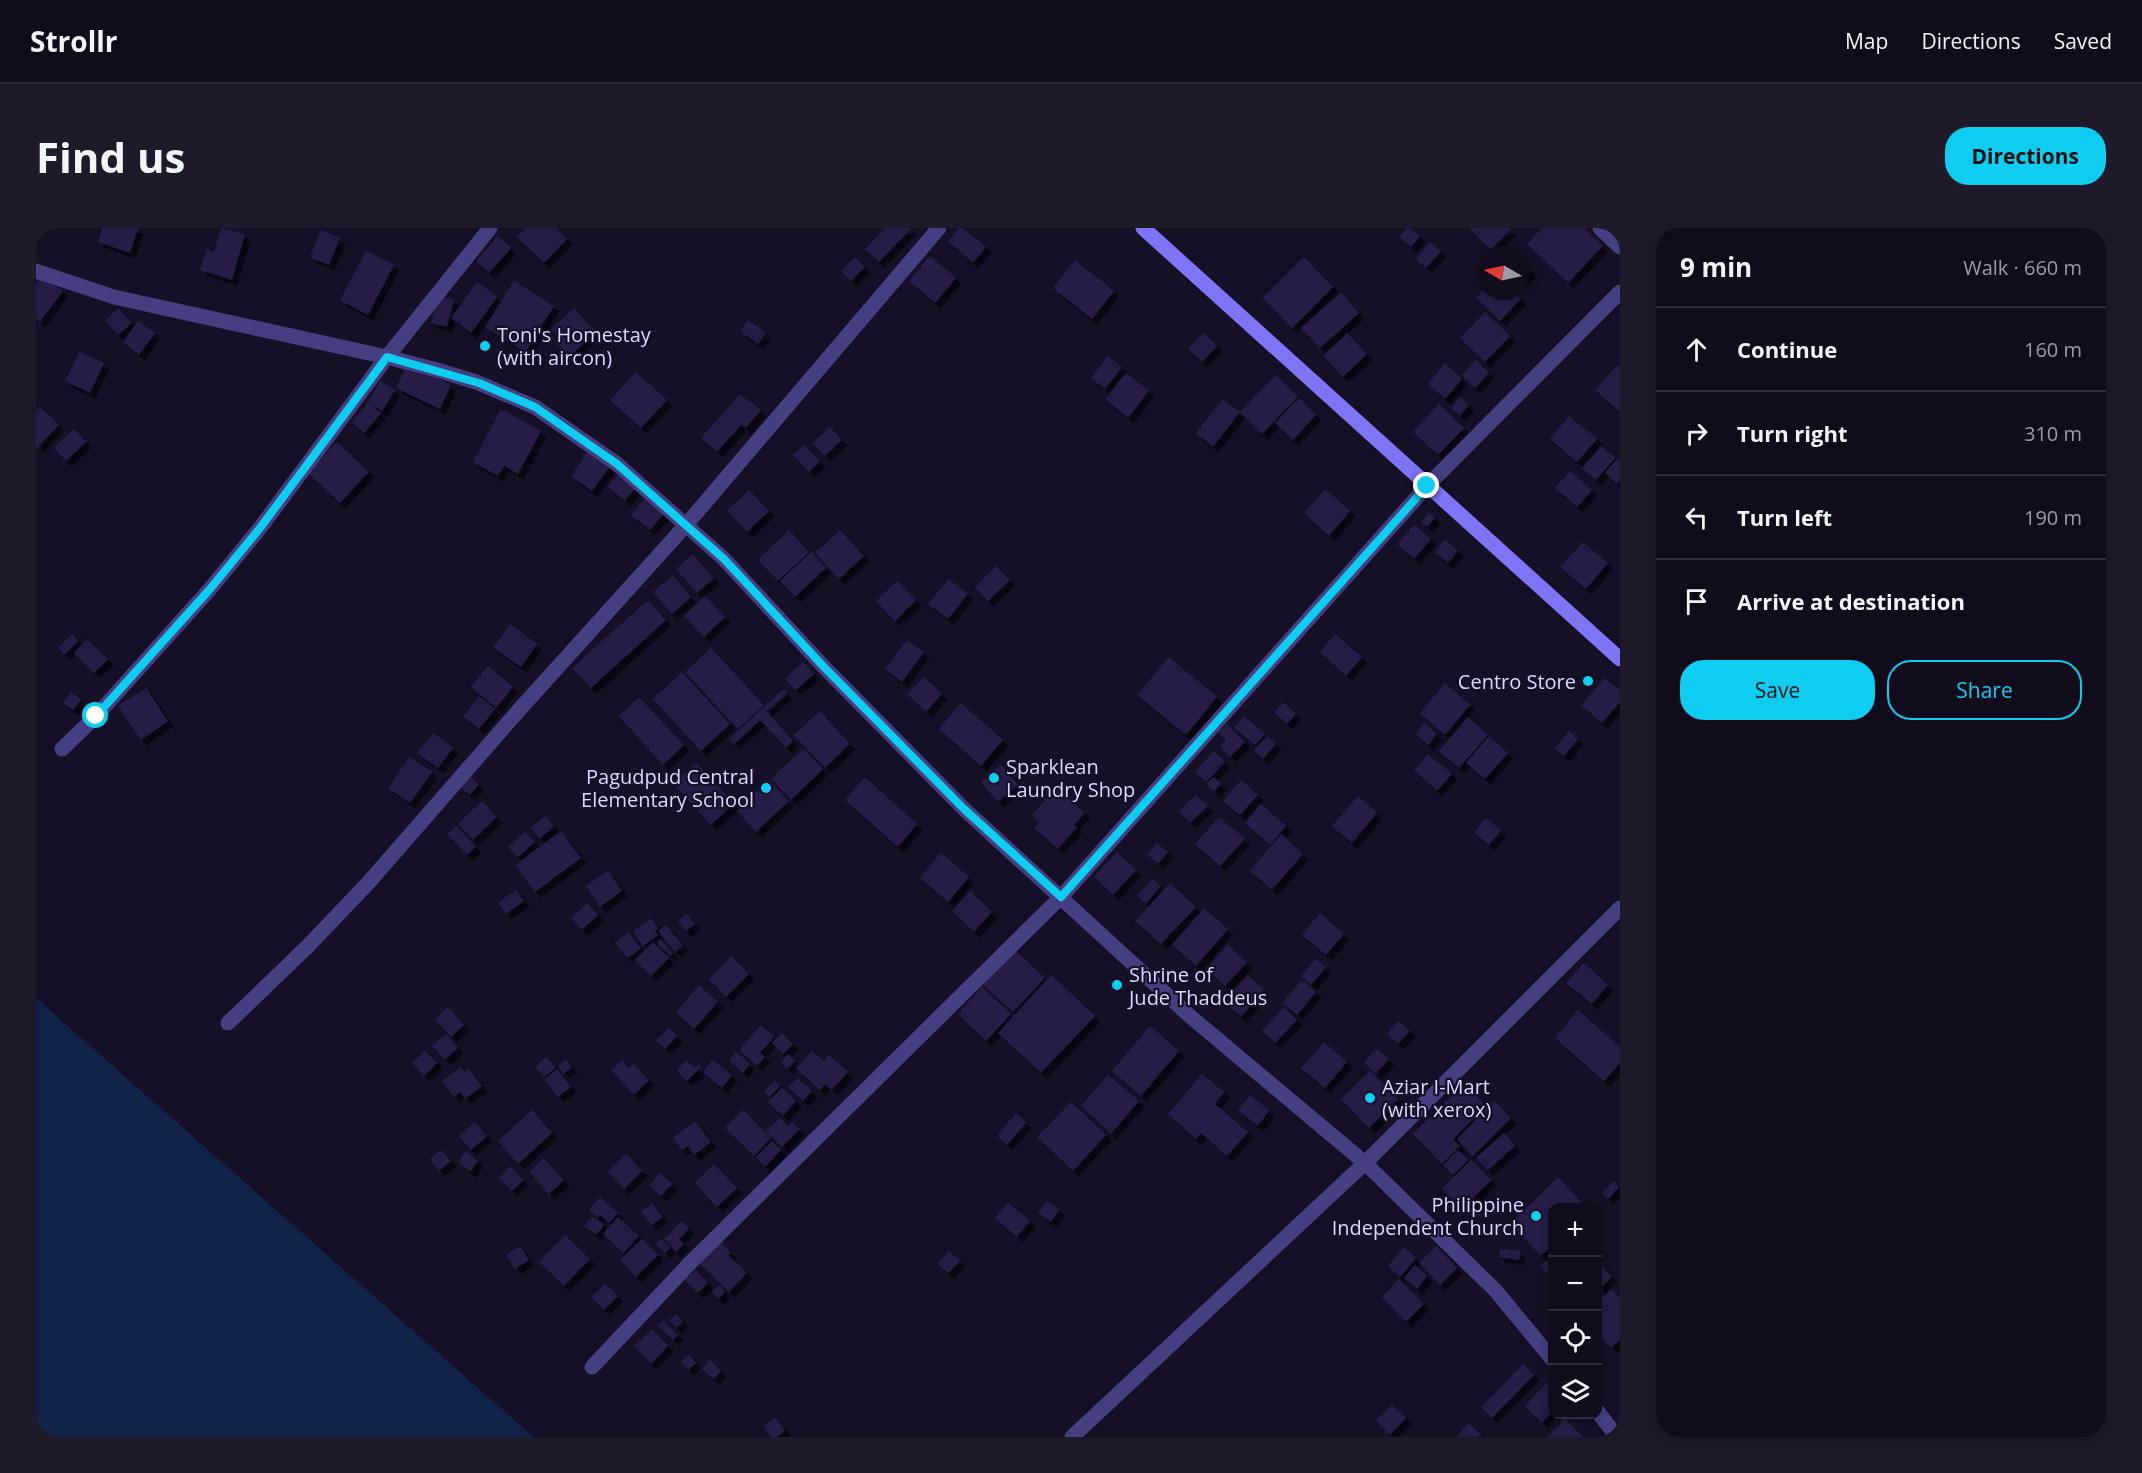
<!DOCTYPE html>
<html lang="en">
<head>
<meta charset="utf-8">
<style>
	body { margin:0; font-family:"Open Sans",sans-serif; background:#1e1a29; color:#f1f3f6 }
	.controls { position:absolute; right:18px; bottom:18px; display:grid; overflow:hidden; border-radius:12px; box-shadow:0 3px 9px #0003 }
	.controls button { width:54px; height:54px; display:grid; place-items:center; padding:0; border:0; border-bottom:2px solid #302c3b; background:#100c1c; color:#f1f3f6; font:30px sans-serif }
	.compass { position:absolute; left:1440px; top:18px; width:54px; height:54px; border-radius:50%; background:#100c1c; box-shadow:0 3px 9px #0003; rotate:279deg }
	.stop { position:absolute; width:18px; height:18px; margin:-14px; border:4px solid #0fcdf0; border-radius:50%; background:#fff }
	.stop.end { background:#0fcdf0; border-color:#fff; box-shadow:0 2px 6px #0008 }
	.list { margin:0; padding:0; list-style:none }
	h2 { display:flex; justify-content:space-between; align-items:center; height:78px; margin:0; padding:0 24px; font-size:26px }
	h2 small { font-size:20px; font-weight:400; color:#9c9ba3 }
	.list li { display:grid; grid-template-columns:39px 1fr auto; gap:18px; align-items:center; box-sizing:border-box; height:84px; padding:0 24px; border-top:2px solid #302c3b }
	.list b { display:block; font-size:22px; white-space:nowrap }
	.list em { font-size:20px; font-style:normal; color:#9c9ba3 }
	.actions { display:flex; gap:12px; padding:18px 24px }
	.actions a { flex:1; padding:14px 0; border:2px solid #0fcdf0; border-radius:24px; text-align:center; font-size:21px; color:#0fcdf0 }
	.actions .main { background:#0fcdf0; color:#111 }
	.icon { flex:none; width:33px; height:33px; fill:none; stroke:currentColor; stroke-width:2; stroke-linecap:round; stroke-linejoin:round }
	.map { position:relative; flex:none; width:1584px; height:1209px; overflow:hidden; border-radius:24px }
	header { display:flex; align-items:center; gap:36px; box-sizing:border-box; height:84px; padding:0 30px; background:#100c1c; border-bottom:2px solid #302c3b }
	header strong { font-size:28px }
	nav { display:flex; gap:33px; margin-inline-start:auto; font-size:21px }
	.intro { display:flex; align-items:center; justify-content:space-between; box-sizing:border-box; height:144px; padding:0 36px }
	h1 { margin:0; font-size:42px }
	.button { padding:15px 27px; border-radius:24px; background:#0fcdf0; color:#111; font-size:21px; font-weight:700 }
	main { display:flex; gap:36px; padding:0 36px }
	aside { flex:1; background:#100c1c; border-radius:24px; box-shadow:0 3px 9px #0003 }
	.map>svg:first-child { display:block }
</style>
</head>
<body>
<header>
<strong>Strollr</strong>
<nav><a>Map</a><a>Directions</a><a>Saved</a></nav>
</header>
<div class="intro"><h1>Find us</h1><a class="button">Directions</a></div>
<main>
<div class="map">
<svg width="1584" height="1209" viewBox="0 0 1584 1209">
	<defs>
		<filter id="shadow"><feDropShadow dx="5.5" dy="5.5" stdDeviation="0" flood-color="#0009"/></filter>
	</defs>
	<rect width="100%" height="100%" fill="#151025"/>
	<polygon fill="#112348" points="0,770 485,1198 498,1209 0,1209"/>
	<g fill="#281e45" filter="url(#shadow)">
		<polygon points="66,0 102,0 94,25 62,14"/>
		<polygon points="185,0 209,6 196,52 164,42 171,20 178,25"/>
		<polygon points="489,0 520,0 531,11 508,35 481,9"/>
		<polygon points="849,0 876,0 843,34 829,21"/>
		<polygon points="923,0 927,0 950,19 937,35 912,13"/>
		<polygon points="1371,0 1374,0 1384,8 1375,19 1363,9"/>
		<polygon points="1433,0 1476,0 1455,22"/>
		<polygon points="1506,0 1548,0 1567,18 1532,55 1491,16"/>
		<polygon points="285,2 304,10 293,37 274,29"/>
		<polygon points="462,8 475,20 453,45 440,33"/>
		<polygon points="1394,14 1405,23 1390,40 1380,31"/>
		<polygon points="330,23 358,37 332,87 304,72"/>
		<polygon points="894,28 920,50 899,75 873,53"/>
		<polygon points="819,29 829,39 815,53 805,43"/>
		<polygon points="1268,29 1297,59 1256,100 1227,70"/>
		<polygon points="1039,32 1078,63 1056,91 1017,60"/>
		<polygon points="1485,34 1495,44 1485,54"/>
		<polygon points="6,47 27,63 4,94 0,90 0,56"/>
		<polygon points="478,53 518,78 489,124 449,99"/>
		<polygon points="441,54 461,69 435,105 415,90"/>
		<polygon points="1449,60 1449,63 1476,63 1485,71 1464,93 1440,69"/>
		<polygon points="1305,64 1323,85 1284,120 1265,100"/>
		<polygon points="403,68 418,72 411,99 395,95"/>
		<polygon points="82,80 96,95 82,107 69,93"/>
		<polygon points="538,80 560,104 533,129 521,116 526,112 515,101"/>
		<polygon points="1449,84 1474,108 1449,134 1424,110"/>
		<polygon points="712,92 730,105 722,116 704,103"/>
		<polygon points="102,93 119,105 103,127 87,114"/>
		<polygon points="1167,105 1181,118 1166,134 1152,121"/>
		<polygon points="1311,105 1331,126 1307,149 1287,128"/>
		<polygon points="43,124 68,135 54,165 29,153"/>
		<polygon points="1072,128 1086,139 1069,161 1055,150"/>
		<polygon points="1440,132 1453,145 1439,160 1426,147"/>
		<polygon points="372,135 415,157 404,181 360,160"/>
		<polygon points="1409,135 1426,151 1409,171 1392,156"/>
		<polygon points="1581,137 1584,139 1584,184 1559,162"/>
		<polygon points="600,144 631,172 605,200 574,172"/>
		<polygon points="1090,145 1113,163 1092,190 1069,171"/>
		<polygon points="1240,147 1262,169 1226,206 1204,184"/>
		<polygon points="344,153 359,162 346,183 332,175 345,185 328,205 316,194 332,175"/>
		<polygon points="704,166 725,182 710,200 701,193 705,197 681,224 665,210"/>
		<polygon points="1424,169 1433,177 1424,188 1415,180"/>
		<polygon points="1263,170 1280,187 1257,212 1239,195"/>
		<polygon points="1187,171 1204,184 1177,219 1160,205"/>
		<polygon points="1403,176 1428,200 1402,227 1377,204"/>
		<polygon points="4,179 23,197 0,221 0,183"/>
		<polygon points="465,181 505,203 482,246 468,238 462,248 437,234"/>
		<polygon points="1533,188 1561,211 1541,234 1514,211"/>
		<polygon points="794,199 806,212 789,228 777,215"/>
		<polygon points="38,201 50,214 30,233 18,220"/>
		<polygon points="301,214 333,244 304,275 272,245"/>
		<polygon points="768,217 784,233 773,244 757,227"/>
		<polygon points="1565,218 1579,230 1560,252 1546,240"/>
		<polygon points="553,222 575,237 556,263 535,248"/>
		<polygon points="1582,230 1584,232 1584,252 1581,256 1569,245"/>
		<polygon points="1534,243 1556,262 1541,279 1519,260"/>
		<polygon points="584,244 601,258 589,273 572,259"/>
		<polygon points="1289,261 1314,283 1293,308 1268,285"/>
		<polygon points="713,262 733,283 711,304 691,283"/>
		<polygon points="610,269 629,284 614,302 595,287"/>
		<polygon points="1393,285 1399,290 1391,299 1385,294"/>
		<polygon points="1378,297 1395,311 1378,331 1361,316"/>
		<polygon points="753,302 773,324 742,353 722,332"/>
		<polygon points="804,302 828,328 803,351 779,325"/>
		<polygon points="1409,312 1422,323 1412,335 1399,324"/>
		<polygon points="1547,314 1572,335 1550,361 1524,339"/>
		<polygon points="775,324 790,340 759,369 744,353"/>
		<polygon points="657,326 678,350 661,365 640,341"/>
		<polygon points="960,338 974,352 952,373 939,359"/>
		<polygon points="637,347 655,369 636,386 617,364"/>
		<polygon points="913,351 932,366 912,391 892,376"/>
		<polygon points="861,353 880,372 859,393 840,373"/>
		<polygon points="669,368 689,389 668,409 648,388"/>
		<polygon points="612,372 630,392 555,460 536,440"/>
		<polygon points="474,396 501,416 485,439 457,420"/>
		<polygon points="36,406 42,413 28,427 22,420"/>
		<polygon points="1299,406 1326,429 1310,448 1284,424"/>
		<polygon points="51,411 72,431 58,445 38,425"/>
		<polygon points="871,412 888,424 866,454 849,441"/>
		<polygon points="675,420 728,477 702,501 649,444"/>
		<polygon points="1133,429 1181,469 1150,507 1101,467"/>
		<polygon points="767,434 778,446 760,462 749,451"/>
		<polygon points="452,438 477,459 460,480 435,459"/>
		<polygon points="646,444 694,496 665,523 617,471"/>
		<polygon points="888,449 906,466 890,484 871,466"/>
		<polygon points="1569,450 1584,463 1584,474 1566,495 1545,477"/>
		<polygon points="1409,455 1434,477 1409,507 1384,485"/>
		<polygon points="110,460 132,493 105,512 82,478"/>
		<polygon points="747,461 751,465 731,483 757,513 750,520 724,492 698,516 693,511"/>
		<polygon points="35,464 45,472 37,482 27,475"/>
		<polygon points="443,468 459,481 443,501 427,488"/>
		<polygon points="603,469 648,517 627,537 583,488"/>
		<polygon points="1247,474 1260,486 1251,496 1238,484"/>
		<polygon points="925,475 967,512 945,538 903,501"/>
		<polygon points="784,483 814,516 789,540 758,507"/>
		<polygon points="1208,488 1229,506 1219,517 1198,500"/>
		<polygon points="1432,489 1452,507 1423,540 1403,523"/>
		<polygon points="1388,495 1401,506 1392,517 1380,506"/>
		<polygon points="1191,496 1209,514 1194,529 1184,518 1190,512 1182,504"/>
		<polygon points="1533,503 1542,511 1528,528 1519,520"/>
		<polygon points="397,505 417,520 402,540 381,525"/>
		<polygon points="1231,508 1240,516 1227,531 1218,522"/>
		<polygon points="1453,508 1472,525 1449,551 1430,535"/>
		<polygon points="767,520 787,541 755,572 735,551"/>
		<polygon points="1178,523 1189,534 1170,554 1159,543"/>
		<polygon points="1392,526 1416,546 1401,563 1378,542"/>
		<polygon points="374,529 396,544 374,575 352,560"/>
		<polygon points="660,535 698,575 675,597 637,556"/>
		<polygon points="965,537 982,557 962,574 945,554"/>
		<polygon points="430,545 443,556 434,567 421,556"/>
		<polygon points="829,549 881,596 862,619 809,572"/>
		<polygon points="1178,549 1185,556 1178,564 1170,556"/>
		<polygon points="733,552 753,573 720,604 701,583"/>
		<polygon points="1205,552 1222,567 1204,587 1187,573"/>
		<polygon points="1020,560 1049,585 1038,597 1041,599 1022,621 998,600 1003,594 996,587"/>
		<polygon points="1160,567 1172,578 1154,595 1143,583"/>
		<polygon points="1322,568 1341,585 1316,615 1296,598"/>
		<polygon points="446,573 461,589 437,612 422,596"/>
		<polygon points="1225,576 1250,598 1234,617 1209,595"/>
		<polygon points="509,588 518,598 504,611 495,600"/>
		<polygon points="1183,589 1209,611 1184,638 1159,616"/>
		<polygon points="1450,590 1465,603 1453,617 1438,604"/>
		<polygon points="420,598 440,619 431,627 411,606"/>
		<polygon points="525,603 545,630 499,664 479,637"/>
		<polygon points="489,604 499,614 482,629 472,619"/>
		<polygon points="1245,606 1267,626 1236,662 1214,643"/>
		<polygon points="1121,615 1132,624 1122,636 1111,626"/>
		<polygon points="1081,624 1100,642 1077,667 1058,649"/>
		<polygon points="905,625 933,649 912,674 884,650"/>
		<polygon points="572,643 586,663 564,679 550,658"/>
		<polygon points="1116,651 1125,658 1110,676 1101,668"/>
		<polygon points="1134,655 1160,679 1125,716 1099,693"/>
		<polygon points="480,662 488,673 470,686 462,675"/>
		<polygon points="934,663 956,684 938,704 916,683"/>
		<polygon points="551,675 562,687 546,702 535,690"/>
		<polygon points="1168,680 1192,701 1160,738 1136,717"/>
		<polygon points="1284,685 1308,706 1290,727 1266,707"/>
		<polygon points="650,686 659,696 650,703 642,693"/>
		<polygon points="615,690 622,700 619,703 622,707 607,718 597,703"/>
		<polygon points="630,697 647,718 639,724 622,703"/>
		<polygon points="592,704 605,720 592,730 579,715"/>
		<polygon points="624,711 637,725 634,728 621,715"/>
		<polygon points="617,714 633,730 615,748 599,732"/>
		<polygon points="1192,717 1211,735 1189,758 1170,740"/>
		<polygon points="979,722 1009,750 977,784 947,757"/>
		<polygon points="695,728 713,746 690,769 673,751"/>
		<polygon points="1280,731 1290,739 1275,757 1265,748"/>
		<polygon points="1548,735 1572,757 1556,776 1530,755"/>
		<polygon points="1015,747 1059,788 1005,845 962,805"/>
		<polygon points="1212,747 1228,762 1205,789 1188,774"/>
		<polygon points="1266,752 1280,764 1261,787 1246,775"/>
		<polygon points="663,757 682,774 658,801 640,784"/>
		<polygon points="946,759 975,786 950,813 922,786"/>
		<polygon points="412,779 428,797 415,809 399,791"/>
		<polygon points="1248,779 1261,792 1239,815 1226,803"/>
		<polygon points="1542,782 1584,819 1584,835 1568,853 1519,810"/>
		<polygon points="1362,793 1374,803 1362,816 1351,806"/>
		<polygon points="725,797 738,809 724,825 729,829 721,838 703,822"/>
		<polygon points="1114,798 1143,823 1105,868 1076,843"/>
		<polygon points="633,800 641,808 629,821 620,813"/>
		<polygon points="746,805 757,816 747,826 736,815"/>
		<polygon points="410,806 422,820 409,832 396,818"/>
		<polygon points="1288,814 1311,834 1289,860 1265,840"/>
		<polygon points="1340,820 1353,831 1340,846 1328,835"/>
		<polygon points="389,823 401,835 388,848 376,835"/>
		<polygon points="776,823 788,833 793,827 812,844 796,862 789,856 784,862 760,840"/>
		<polygon points="700,824 714,836 707,845 693,833"/>
		<polygon points="752,826 759,833 751,841 745,834"/>
		<polygon points="510,829 520,839 509,849 499,839"/>
		<polygon points="530,831 536,839 528,846 522,838"/>
		<polygon points="586,832 593,840 597,836 613,852 598,867 575,842"/>
		<polygon points="650,832 659,840 663,836 665,839 651,853 641,843"/>
		<polygon points="676,832 696,847 686,860 667,845"/>
		<polygon points="425,839 429,844 433,841 446,858 429,871 424,864 418,869 406,853"/>
		<polygon points="521,841 535,859 522,869 508,852"/>
		<polygon points="1334,843 1362,871 1333,900 1305,871"/>
		<polygon points="1166,846 1188,864 1179,876 1212,904 1191,928 1165,905 1160,911 1132,886"/>
		<polygon points="1072,847 1103,873 1075,906 1045,878"/>
		<polygon points="762,850 776,863 767,873 752,859"/>
		<polygon points="739,852 744,858 733,869 728,863"/>
		<polygon points="1428,856 1450,878 1417,911 1424,918 1406,936 1377,906"/>
		<polygon points="746,860 760,873 747,888 732,874"/>
		<polygon points="1214,867 1233,883 1222,898 1202,882"/>
		<polygon points="1458,873 1475,890 1437,928 1421,911"/>
		<polygon points="1035,874 1070,907 1037,943 1001,909"/>
		<polygon points="496,882 516,905 482,936 462,913"/>
		<polygon points="707,882 735,910 718,928 689,900"/>
		<polygon points="980,885 990,895 971,917 961,908"/>
		<polygon points="744,890 752,898 756,894 764,901 746,919 730,903"/>
		<polygon points="659,893 675,914 658,927 652,918 646,922 637,910"/>
		<polygon points="439,894 451,908 435,922 423,908"/>
		<polygon points="1468,905 1479,918 1452,942 1440,930"/>
		<polygon points="736,913 745,922 729,939 720,929"/>
		<polygon points="405,922 415,933 403,943 394,931"/>
		<polygon points="1422,922 1432,932 1417,947 1407,937"/>
		<polygon points="430,923 442,933 434,944 422,934"/>
		<polygon points="590,926 606,943 588,961 572,943"/>
		<polygon points="508,930 528,952 513,966 493,944"/>
		<polygon points="1435,932 1455,952 1426,981 1406,961"/>
		<polygon points="678,936 701,960 681,979 659,955"/>
		<polygon points="474,938 487,952 476,963 463,950"/>
		<polygon points="624,945 636,956 625,968 613,957"/>
		<polygon points="1522,949 1551,980 1516,980 1516,1017 1505,1028 1474,996"/>
		<polygon points="1578,953 1583,959 1572,971 1566,965"/>
		<polygon points="564,969 582,985 573,995 564,987 562,990 553,982"/>
		<polygon points="1010,973 1023,982 1015,994 1002,985"/>
		<polygon points="616,975 627,989 616,997 605,984"/>
		<polygon points="972,975 994,993 981,1009 959,990"/>
		<polygon points="556,988 568,997 560,1007 548,998"/>
		<polygon points="582,989 603,1008 587,1025 567,1006"/>
		<polygon points="646,993 653,1001 643,1011 648,1016 640,1024 628,1011"/>
		<polygon points="529,1007 554,1031 528,1058 503,1034"/>
		<polygon points="606,1011 622,1027 600,1049 584,1032"/>
		<polygon points="625,1011 634,1020 629,1025 620,1016"/>
		<polygon points="683,1013 695,1025 692,1027 711,1045 693,1064 663,1035"/>
		<polygon points="484,1018 493,1032 479,1041 470,1027"/>
		<polygon points="1400,1018 1421,1040 1404,1057 1383,1035"/>
		<polygon points="1368,1019 1380,1030 1364,1049 1352,1038"/>
		<polygon points="1464,1021 1484,1023 1483,1032 1463,1029"/>
		<polygon points="913,1023 924,1033 912,1045 901,1036"/>
		<polygon points="1516,1028 1516,1052 1505,1038"/>
		<polygon points="1562,1033 1576,1049 1562,1062"/>
		<polygon points="1379,1037 1391,1048 1381,1061 1368,1050"/>
		<polygon points="660,1042 672,1055 662,1065 649,1052"/>
		<polygon points="1363,1051 1388,1076 1370,1094 1346,1069"/>
		<polygon points="569,1056 582,1068 568,1082 556,1069"/>
		<polygon points="683,1057 689,1063 683,1071 676,1065"/>
		<polygon points="1576,1061 1584,1070 1584,1112 1575,1120 1562,1105 1562,1073"/>
		<polygon points="640,1086 647,1094 640,1100 633,1092"/>
		<polygon points="627,1093 642,1107 637,1112 622,1098"/>
		<polygon points="616,1101 632,1118 615,1136 598,1118"/>
		<polygon points="653,1126 660,1135 652,1142 645,1134"/>
		<polygon points="674,1132 685,1143 678,1151 666,1141"/>
		<polygon points="1487,1136 1498,1147 1456,1190 1445,1179"/>
		<polygon points="1514,1151 1516,1153 1516,1184 1506,1195 1489,1178"/>
		<polygon points="1356,1177 1370,1190 1354,1207 1340,1193"/>
		<polygon points="739,1189 749,1202 741,1209 735,1209 727,1198"/>
		<polygon points="1529,1191 1547,1209 1511,1209"/>
		<polygon points="1433,1195 1446,1208 1420,1209"/>
	</g>
	<g fill="none" stroke-linecap="round" stroke-linejoin="round">
		<g stroke="#453e81" stroke-width="15">
			<polyline points="1564,0 1584,19"/>
			<polyline points="0,43 78,69 351,129 401,142 443,155 499,179 581,236 688,331 787,438 928,581 1155,789 1329,935 1460,1063 1516,1131"/>
			<polyline points="26,521 60,488 174,361 224,300 351,129 454,0"/>
			<polyline points="192,795 272,718 333,654 483,482 650,297 903,0"/>
			<polyline points="556,1139 655,1034 1025,669 1391,258 1584,64"/>
			<polyline points="1562,1184 1581,1209"/>
			<polyline points="1036,1209 1329,935 1584,680"/>
		</g>
		<polyline stroke="#7e74f6" stroke-width="15" points="1107,0 1584,431"/>
	</g>
	<g fill="none" stroke-linecap="round" stroke-linejoin="round">
		<polyline stroke="#0fcdf0" stroke-width="8" points="60,488 174,361 224,300 351,129 443,155 499,179 581,236 688,331 787,438 928,581 1025,669 1391,258"/>
	</g>
	<g fill="#0fcdf0" stroke="#151025" stroke-width="2">
		<circle cx="449" cy="118" r="6"/>
		<circle cx="1552" cy="453" r="6"/>
		<circle cx="958" cy="550" r="6"/>
		<circle cx="730" cy="560" r="6"/>
		<circle cx="1081" cy="757" r="6"/>
		<circle cx="1334" cy="870" r="6"/>
		<circle cx="1500" cy="988" r="6"/>
	</g>
	<g text-anchor="middle" dominant-baseline="central" stroke-width="4.5" stroke-linejoin="round" paint-order="stroke">
		<g font-size="20" fill="#ddd7fd" stroke="#151025" text-anchor="start">
			<text x="461" y="106">Toni's Homestay<tspan x="461" dy="23">(with aircon)</tspan></text>
			<text x="1540" y="453" text-anchor="end">Centro Store</text>
			<text x="970" y="538">Sparklean<tspan x="970" dy="23">Laundry Shop</tspan></text>
			<text x="718" y="548" text-anchor="end">Pagudpud Central<tspan x="718" dy="23">Elementary School</tspan></text>
			<text x="1093" y="746">Shrine of<tspan x="1093" dy="23">Jude Thaddeus</tspan></text>
			<text x="1346" y="858">Aziar I-Mart<tspan x="1346" dy="23">(with xerox)</tspan></text>
			<text x="1488" y="976" text-anchor="end">Philippine<tspan x="1488" dy="23">Independent Church</tspan></text>
		</g>
	</g>
</svg>
<div class="controls">
<button>+</button>
<button>−</button>
<button><svg class="icon" aria-label="locate" viewBox="0 0 24 24"><circle cx="12" cy="12" r="6"/><path d="M12 2v4M12 18v4M2 12h4M18 12h4"/></svg></button>
<button><svg class="icon" aria-label="layers" viewBox="0 0 24 24"><path d="M12 4l9 5-9 5-9-5zM3 14l9 5 9-5"/></svg></button>
</div>
<svg class="compass" viewBox="-18 -18 36 36"><path d="M0-13l5 13h-10z" fill="#e53935"/><path d="M0 13l5-13h-10z" fill="#9c9ba3"/></svg>
<div class="stop" style="left:60px;top:488px"></div>
<div class="stop end" style="left:1391px;top:258px"></div>
</div>
<aside>
<h2>9 min<small>Walk · 660 m</small></h2>
<ul class="list">
<li><svg class="icon" aria-label="ahead" viewBox="0 0 24 24"><path d="M12 20V5M6 11l6-6 6 6"/></svg><div><b>Continue</b></div><em>160 m</em></li>
<li><svg class="icon" aria-label="right" viewBox="0 0 24 24"><path d="M7 20v-9h11M14 6l5 5-5 5"/></svg><div><b>Turn right</b></div><em>310 m</em></li>
<li><svg class="icon" aria-label="left" viewBox="0 0 24 24"><path d="M17 20v-9H6M10 6l-5 5 5 5"/></svg><div><b>Turn left</b></div><em>190 m</em></li>
<li><svg class="icon" aria-label="arrive" viewBox="0 0 24 24"><path d="M6 21V4h12l-3 4 3 4H6"/></svg><div><b>Arrive at destination</b></div></li>
</ul>
<div class="actions"><a class="main">Save</a><a>Share</a></div>
</aside>
</main>
</body>
</html>
